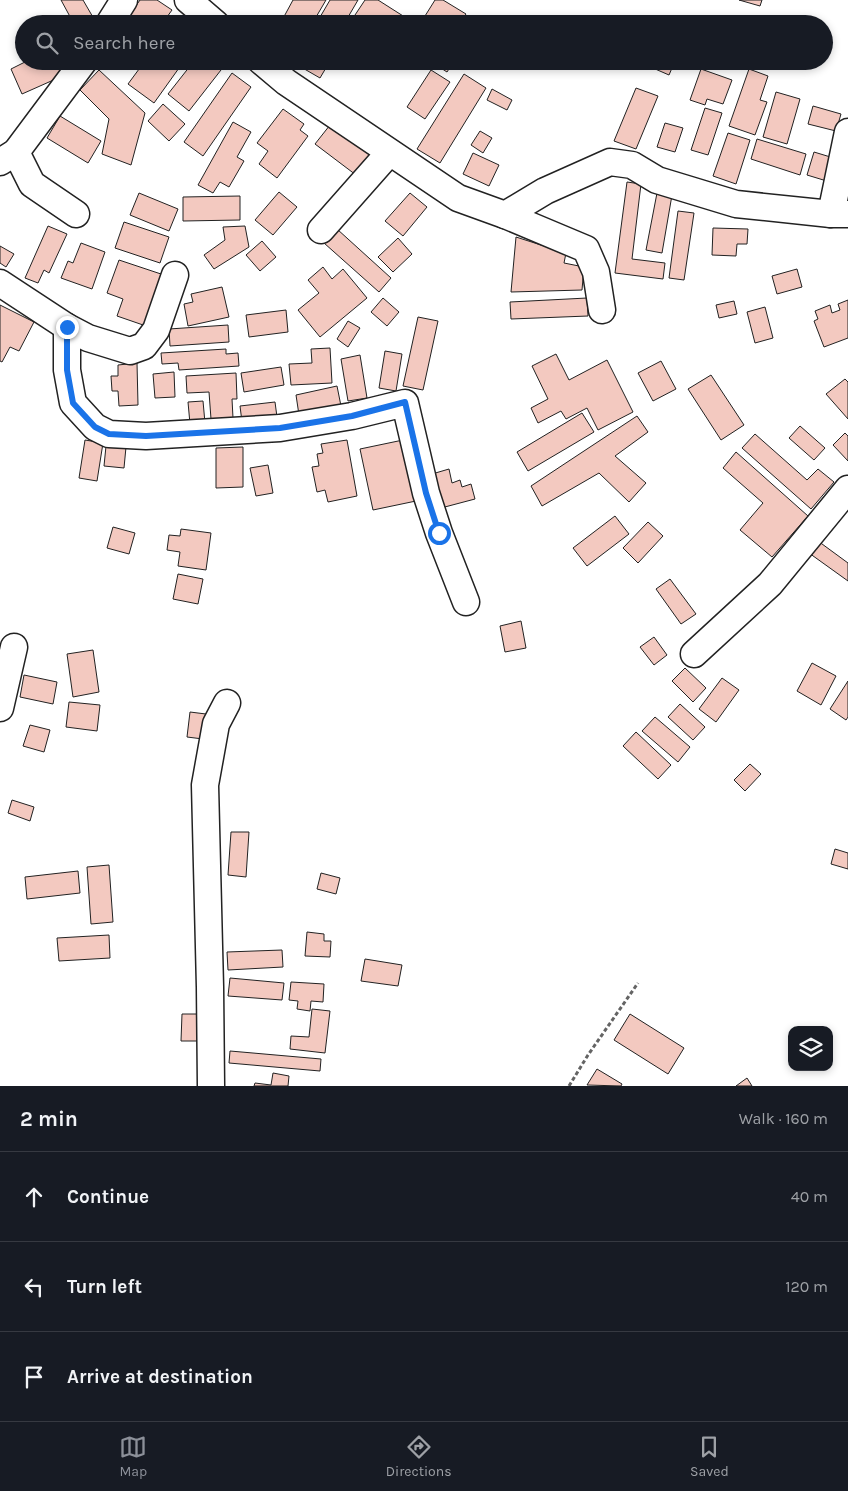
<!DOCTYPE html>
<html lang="en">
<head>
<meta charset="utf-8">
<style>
	body { margin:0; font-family:Karla,sans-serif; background:#242831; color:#f1f3f6 }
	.controls { position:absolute; right:15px; bottom:15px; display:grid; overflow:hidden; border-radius:10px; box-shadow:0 2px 8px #0003 }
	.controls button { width:45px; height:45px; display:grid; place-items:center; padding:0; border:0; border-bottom:1px solid #363941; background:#171b24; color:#f1f3f6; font:25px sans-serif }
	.stop { position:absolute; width:15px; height:15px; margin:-11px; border:4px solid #1a73e8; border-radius:50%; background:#fff }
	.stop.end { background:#1a73e8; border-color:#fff; box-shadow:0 1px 5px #0008 }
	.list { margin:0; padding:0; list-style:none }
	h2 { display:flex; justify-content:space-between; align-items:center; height:65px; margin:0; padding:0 20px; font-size:21px }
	h2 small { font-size:16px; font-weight:400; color:#9ea1a6 }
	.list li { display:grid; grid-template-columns:32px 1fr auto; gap:15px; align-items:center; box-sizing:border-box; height:90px; padding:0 20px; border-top:1px solid #363941 }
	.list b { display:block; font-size:19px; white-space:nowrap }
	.list em { font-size:16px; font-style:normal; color:#9ea1a6 }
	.icon { flex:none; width:28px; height:28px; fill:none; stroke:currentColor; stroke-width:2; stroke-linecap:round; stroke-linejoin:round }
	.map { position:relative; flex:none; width:848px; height:1086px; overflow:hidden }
	.search { position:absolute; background:#171b24; box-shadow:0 2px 8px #0003; left:15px; right:15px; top:15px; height:55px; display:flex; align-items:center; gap:12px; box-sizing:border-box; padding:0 18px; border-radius:28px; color:#9ea1a6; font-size:19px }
	.sheet { height:335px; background:#171b24 }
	nav { display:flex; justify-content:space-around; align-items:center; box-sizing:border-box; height:70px; border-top:1px solid #363941; background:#171b24; font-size:14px; color:#9ea1a6 }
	nav a { display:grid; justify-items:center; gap:2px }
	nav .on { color:#8c9099 }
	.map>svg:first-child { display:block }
</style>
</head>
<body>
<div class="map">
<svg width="848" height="1086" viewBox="0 0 848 1086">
	<rect width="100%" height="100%" fill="#fff"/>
	<g fill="#f3c9c0" stroke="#222">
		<polygon points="61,0 83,0 94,19 86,24 74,24"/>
		<polygon points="140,0 157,0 172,10 162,24 123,24"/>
		<polygon points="293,0 326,0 312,24 280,24"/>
		<polygon points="330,0 358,0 344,24 316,24"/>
		<polygon points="365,0 378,0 411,21 410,24 363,24 353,18"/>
		<polygon points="435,0 443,0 466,14 460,22 462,24 437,24 425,16"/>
		<polygon points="739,0 762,0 760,6"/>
		<polygon points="27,61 61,61 67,74 22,94 11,69"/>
		<polygon points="145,61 184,61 154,103 128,84"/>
		<polygon points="194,61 228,61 189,111 168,94"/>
		<polygon points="294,61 330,61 320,78 294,63"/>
		<polygon points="430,61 454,61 447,72"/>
		<polygon points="648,61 675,61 669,75 646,65"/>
		<polygon points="701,69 732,80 723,104 707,99 705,105 690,100"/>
		<polygon points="749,69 768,76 760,100 767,102 755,135 729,126"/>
		<polygon points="99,70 145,113 131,165 102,154 109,119 80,90"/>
		<polygon points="431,70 450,82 425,119 407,107"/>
		<polygon points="232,73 251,87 203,156 184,142"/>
		<polygon points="464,74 486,88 440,163 417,149"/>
		<polygon points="636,88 658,96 636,149 614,141"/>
		<polygon points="492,89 512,100 507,110 487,100"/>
		<polygon points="776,92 800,99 787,144 763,137"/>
		<polygon points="163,104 185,124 169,141 148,121"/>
		<polygon points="813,106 841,114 836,131 808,124"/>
		<polygon points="705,108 722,113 708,155 691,150"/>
		<polygon points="283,109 304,124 300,130 308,136 277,178 259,164 268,151 257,143"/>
		<polygon points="60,116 101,141 88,163 47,138"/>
		<polygon points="233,122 251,132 237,157 244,161 229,187 220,182 213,193 198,185"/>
		<polygon points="665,123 683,128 675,152 657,147"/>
		<polygon points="330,125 371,156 356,175 315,144"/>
		<polygon points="480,131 492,138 483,153 471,145"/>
		<polygon points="728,133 750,140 736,184 713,176"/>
		<polygon points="757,139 806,154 800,175 751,159"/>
		<polygon points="814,152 837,159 830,182 807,175"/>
		<polygon points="473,153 499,165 489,186 463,174"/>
		<polygon points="627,182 641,184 632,259 665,263 663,279 615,273"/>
		<polygon points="279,192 297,207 273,235 255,220"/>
		<polygon points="139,193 178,209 169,231 130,215"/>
		<polygon points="410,193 427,207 403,236 385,221"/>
		<polygon points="657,193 672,195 662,253 646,250"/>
		<polygon points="240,196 240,220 183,221 183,197"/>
		<polygon points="678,211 694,213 684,280 669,278"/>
		<polygon points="124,222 169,237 160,263 115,248"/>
		<polygon points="48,226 67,234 49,273 44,270 38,283 25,278"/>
		<polygon points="245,226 249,247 214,269 204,255 225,240 223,227"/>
		<polygon points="713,228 748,229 747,244 737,244 736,256 712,255"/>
		<polygon points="337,229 391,278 379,292 324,243"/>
		<polygon points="516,237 566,253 564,263 584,267 582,290 511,292"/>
		<polygon points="398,238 412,254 393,272 378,257"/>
		<polygon points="262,241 276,257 260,271 246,255"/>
		<polygon points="81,243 105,252 92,289 61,278 68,261 73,263"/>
		<polygon points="0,246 14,254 6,267 0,263"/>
		<polygon points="119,260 164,275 146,326 117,316 123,299 107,293"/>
		<polygon points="323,267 332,279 343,269 367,298 320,337 298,310 319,293 308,280"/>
		<polygon points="797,269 802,287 777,294 772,276"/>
		<polygon points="222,287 229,317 188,326 184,304 193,302 191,294"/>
		<polygon points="383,298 399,312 387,326 371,312"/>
		<polygon points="587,298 588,316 511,319 510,302"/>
		<polygon points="848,300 848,338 824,347 814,321 818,319 815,311 830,305 832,313 840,310 838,304"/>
		<polygon points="734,301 737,314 719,318 716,305"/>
		<polygon points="0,305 34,322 19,351 10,347 2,362 0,361"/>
		<polygon points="765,307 773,338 755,343 747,312"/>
		<polygon points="286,310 288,332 249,337 246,315"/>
		<polygon points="418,317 438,321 423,390 403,386"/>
		<polygon points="348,321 360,328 348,347 337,339"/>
		<polygon points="228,325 229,342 170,346 169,329"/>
		<polygon points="330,348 332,383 291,385 289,364 312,363 311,349"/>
		<polygon points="226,349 226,354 238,353 239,366 179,370 178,363 162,364 161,353"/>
		<polygon points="385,351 402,354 396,391 379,388"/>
		<polygon points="556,354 569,380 607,360 633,412 598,430 587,408 566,419 561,411 538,423 531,408 548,399 532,366"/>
		<polygon points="360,355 367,398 348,401 341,359"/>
		<polygon points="661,361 676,389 653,401 638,373"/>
		<polygon points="137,363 138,405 119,406 118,391 112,391 111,376 118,376 118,365"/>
		<polygon points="281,367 284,385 244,392 241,373"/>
		<polygon points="174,372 175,397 155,398 153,374"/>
		<polygon points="236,373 237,399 232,399 233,418 211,419 209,392 187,393 186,376"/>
		<polygon points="711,375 744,425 721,440 688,389"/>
		<polygon points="845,379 848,382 848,419 826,394"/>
		<polygon points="337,386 341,406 299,415 296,395"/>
		<polygon points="203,401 205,423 190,424 188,402"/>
		<polygon points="275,402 277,417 242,422 240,406"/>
		<polygon points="582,413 594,432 528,471 517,452"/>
		<polygon points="637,416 648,432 615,456 646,483 629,502 599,473 542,506 531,486"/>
		<polygon points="800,426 825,448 814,460 789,438"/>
		<polygon points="845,433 848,436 848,461 833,445"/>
		<polygon points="755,434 807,480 818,469 834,482 811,509 742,448"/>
		<polygon points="85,440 103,443 97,481 79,478"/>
		<polygon points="347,440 357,496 328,502 325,490 317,492 312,467 319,466 317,454 323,453 321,444"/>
		<polygon points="403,440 416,501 373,510 360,449"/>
		<polygon points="106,446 126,447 124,468 104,466"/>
		<polygon points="243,447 243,487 216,488 216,448"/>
		<polygon points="736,452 808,516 772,557 740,530 763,503 723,468"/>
		<polygon points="268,465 273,493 256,496 250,468"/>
		<polygon points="449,469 452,483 460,480 462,487 471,484 475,499 441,508 432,474"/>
		<polygon points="615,516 629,534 587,566 573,548"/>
		<polygon points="648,522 663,536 638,563 623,548"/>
		<polygon points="113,527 135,533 129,554 107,548"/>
		<polygon points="181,529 211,533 206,570 178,566 180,552 167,550 169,535 180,536"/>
		<polygon points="818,541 848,563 848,581 809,553"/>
		<polygon points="178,574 203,579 198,604 173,599"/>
		<polygon points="670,579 696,614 681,624 656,589"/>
		<polygon points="521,621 526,648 505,652 500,626"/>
		<polygon points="654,637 667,655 654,665 640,647"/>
		<polygon points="93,650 99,692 73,697 67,654"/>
		<polygon points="812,663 836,676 821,705 797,691"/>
		<polygon points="685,668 706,688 693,702 672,681"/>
		<polygon points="24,675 57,682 53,704 20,697"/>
		<polygon points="722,678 739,690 716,722 699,709"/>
		<polygon points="848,681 848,717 846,720 830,709"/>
		<polygon points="69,702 100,705 97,731 66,727"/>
		<polygon points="680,704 705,727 693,740 668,717"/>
		<polygon points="190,712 206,714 203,739 187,737"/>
		<polygon points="655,717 690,747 678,762 642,731"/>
		<polygon points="30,725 50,730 44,752 23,746"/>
		<polygon points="636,732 671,765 658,779 623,746"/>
		<polygon points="750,764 761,774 745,791 734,780"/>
		<polygon points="12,800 34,807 30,821 8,813"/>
		<polygon points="231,832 249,832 246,877 228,875"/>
		<polygon points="835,849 848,853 848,869 831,864"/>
		<polygon points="109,865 113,922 91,924 87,867"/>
		<polygon points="78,871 80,893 27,899 25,877"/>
		<polygon points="321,873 340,878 336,894 317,889"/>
		<polygon points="307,932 324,934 324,941 331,941 330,957 305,956"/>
		<polygon points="109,935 110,958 59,961 57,938"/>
		<polygon points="282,950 283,967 228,970 227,952"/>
		<polygon points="365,959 402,965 398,986 361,981"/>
		<polygon points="230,978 284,983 282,1000 228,996"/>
		<polygon points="291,982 324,984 323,1002 311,1001 310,1011 297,1009 298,1001 289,1000"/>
		<polygon points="312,1009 330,1011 325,1053 290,1049 291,1036 309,1037"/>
		<polygon points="182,1014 201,1014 201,1041 181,1041"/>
		<polygon points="630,1014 684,1048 668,1074 614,1040"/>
		<polygon points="230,1051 321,1059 320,1071 229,1063"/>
		<polygon points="597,1069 622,1084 621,1086 587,1085"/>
		<polygon points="273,1073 289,1076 288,1086 254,1086 255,1083 271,1085"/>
		<polygon points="747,1078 752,1086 736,1086"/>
	</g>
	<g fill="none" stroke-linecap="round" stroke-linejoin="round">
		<defs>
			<g id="minor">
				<polyline points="188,0 216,24"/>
				<polyline points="109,24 124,0"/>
				<polyline points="261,61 286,82 458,198 505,215 545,191 610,162 632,165 657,180 736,204 831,214 848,214"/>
				<polyline points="16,152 32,184 76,214"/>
				<polyline points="0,162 16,152 84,61"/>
				<polyline points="831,214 848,132"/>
				<polyline points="505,215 586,249 596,272 602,310"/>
				<polyline points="321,230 389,153"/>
				<polyline points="0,283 67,327 88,338 130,351 144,346 156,330 175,275"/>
				<polyline points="67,327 67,370 73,403 95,427 109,434 146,436 280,428 352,416 405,403 426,493 439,533 466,602"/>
				<polyline points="694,654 770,584 848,489"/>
				<polyline points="0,708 14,647"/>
				<polyline points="211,1086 210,987 205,785 216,724 227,703"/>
			</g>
		</defs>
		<use href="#minor" stroke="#222" stroke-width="29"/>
		<polyline stroke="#646464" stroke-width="3" stroke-dasharray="4 2.5" stroke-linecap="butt" points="569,1086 588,1055 638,983"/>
		<use href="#minor" stroke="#fff" stroke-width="26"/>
	</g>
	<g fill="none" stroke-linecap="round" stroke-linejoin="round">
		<polyline stroke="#1a73e8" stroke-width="6" points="67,327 67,370 73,403 95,427 109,434 146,436 280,428 352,416 405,402 426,493 439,533"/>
	</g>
</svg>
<div class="controls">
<button><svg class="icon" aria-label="layers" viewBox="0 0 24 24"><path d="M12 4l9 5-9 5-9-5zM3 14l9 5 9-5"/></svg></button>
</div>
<div class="stop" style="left:439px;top:533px"></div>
<div class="stop end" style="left:67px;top:327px"></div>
<div class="search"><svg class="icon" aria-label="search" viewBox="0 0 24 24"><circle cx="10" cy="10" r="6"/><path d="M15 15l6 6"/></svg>Search here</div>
</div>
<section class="sheet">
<h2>2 min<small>Walk · 160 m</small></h2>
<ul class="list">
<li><svg class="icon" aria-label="ahead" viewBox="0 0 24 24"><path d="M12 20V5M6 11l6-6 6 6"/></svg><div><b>Continue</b></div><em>40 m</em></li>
<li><svg class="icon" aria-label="left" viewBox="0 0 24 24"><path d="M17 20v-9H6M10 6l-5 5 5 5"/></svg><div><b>Turn left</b></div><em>120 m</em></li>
<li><svg class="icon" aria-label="arrive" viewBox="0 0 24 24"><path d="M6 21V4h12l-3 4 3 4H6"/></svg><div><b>Arrive at destination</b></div></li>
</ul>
</section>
<nav>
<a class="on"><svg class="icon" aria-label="map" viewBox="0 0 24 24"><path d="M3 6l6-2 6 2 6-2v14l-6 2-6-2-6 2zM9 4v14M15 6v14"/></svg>Map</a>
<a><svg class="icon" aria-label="directions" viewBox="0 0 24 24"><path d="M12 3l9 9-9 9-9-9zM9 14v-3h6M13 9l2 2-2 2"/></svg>Directions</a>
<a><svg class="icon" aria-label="saved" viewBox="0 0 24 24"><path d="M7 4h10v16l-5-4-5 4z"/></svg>Saved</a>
</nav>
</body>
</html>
